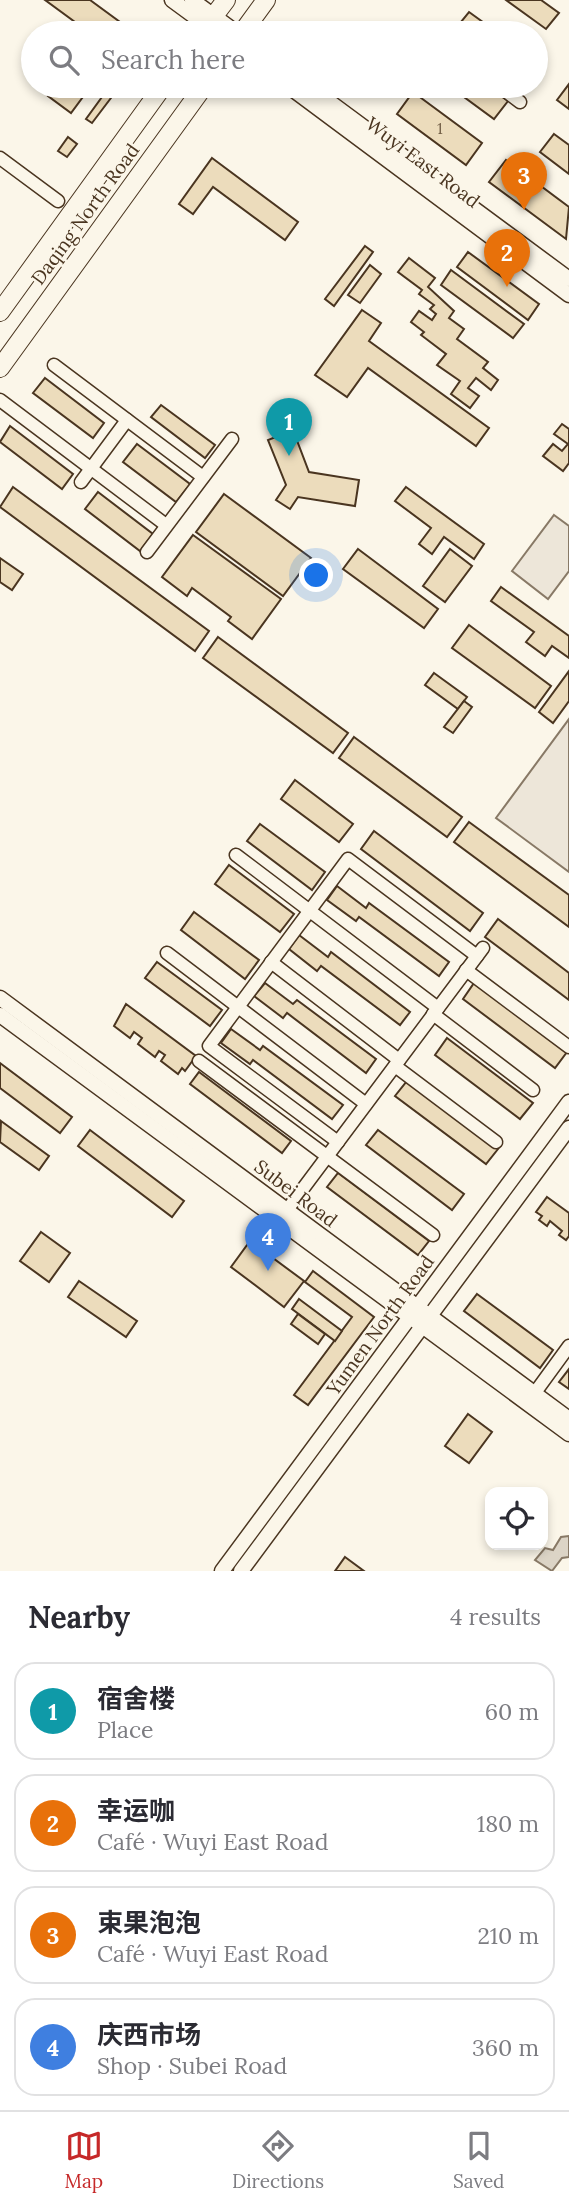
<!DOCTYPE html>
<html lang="en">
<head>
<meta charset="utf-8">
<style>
	body { margin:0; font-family:Lora,"Noto Sans SC",serif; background:#f7f7f7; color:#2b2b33 }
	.controls { position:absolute; right:21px; bottom:21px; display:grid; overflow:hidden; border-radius:14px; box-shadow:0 4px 10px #0003 }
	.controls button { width:63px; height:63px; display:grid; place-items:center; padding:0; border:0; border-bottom:2px solid #e1e1e2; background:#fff; color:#2b2b33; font:35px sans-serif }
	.you { position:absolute; left:317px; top:576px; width:24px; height:24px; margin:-18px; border:5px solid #fff; border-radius:50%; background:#1a73e8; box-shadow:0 0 0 10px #1a73e833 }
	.badge { display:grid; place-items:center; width:46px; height:46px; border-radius:50%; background:#c62828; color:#fff; font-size:23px; font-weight:700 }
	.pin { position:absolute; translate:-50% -58px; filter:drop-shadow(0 2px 4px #0008) }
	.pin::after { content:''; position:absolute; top:37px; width:24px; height:21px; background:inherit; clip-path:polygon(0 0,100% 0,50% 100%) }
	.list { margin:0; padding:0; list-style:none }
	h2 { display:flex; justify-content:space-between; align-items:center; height:91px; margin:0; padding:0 28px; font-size:30px }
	h2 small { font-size:23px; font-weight:400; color:#7c7c81 }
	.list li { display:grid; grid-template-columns:46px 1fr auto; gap:21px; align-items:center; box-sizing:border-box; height:98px; margin:0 14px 14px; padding:0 14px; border:2px solid #e1e1e2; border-radius:21px }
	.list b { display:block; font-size:26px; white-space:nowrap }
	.list p { margin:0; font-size:23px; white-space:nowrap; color:#7c7c81 }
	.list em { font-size:23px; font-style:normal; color:#7c7c81 }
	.icon { flex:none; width:38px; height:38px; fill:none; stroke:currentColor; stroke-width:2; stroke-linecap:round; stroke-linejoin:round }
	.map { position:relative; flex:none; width:569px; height:1571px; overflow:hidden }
	.search { position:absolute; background:#fff; box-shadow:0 4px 10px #0003; left:21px; right:21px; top:21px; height:77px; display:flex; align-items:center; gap:18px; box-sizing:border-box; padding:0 24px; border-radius:38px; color:#7c7c81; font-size:26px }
	.sheet { height:539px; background:#fff }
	nav { display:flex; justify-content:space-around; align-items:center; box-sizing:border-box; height:98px; border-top:2px solid #e1e1e2; background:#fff; font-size:19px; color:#7c7c81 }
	nav a { display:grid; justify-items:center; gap:4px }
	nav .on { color:#c62828 }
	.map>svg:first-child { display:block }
</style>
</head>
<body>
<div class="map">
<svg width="569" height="1571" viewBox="0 0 569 1571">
	<rect width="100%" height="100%" fill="#fbf6e9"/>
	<g fill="#ede6d9" stroke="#887966" stroke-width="2">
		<polygon points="554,515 569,526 569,571 548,599 512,571"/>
		<polygon points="569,719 569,872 496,818"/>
	</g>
	<polygon fill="#dcd4c6" stroke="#887966" stroke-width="2" points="569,1536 569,1557 562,1558 552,1571 535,1560 545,1548 553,1550 561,1537"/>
	<g fill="#ecdcbc" stroke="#4a3520" stroke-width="2">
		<polygon points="45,0 90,0 135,33 90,33"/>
		<polygon points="506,0 541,0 559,13 546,29"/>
		<polygon points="469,12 498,33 463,33 456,28"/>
		<polygon points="569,84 569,109 557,100"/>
		<polygon points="56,86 91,86 71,113 48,96"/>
		<polygon points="110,86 120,86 92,123 86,119"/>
		<polygon points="449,86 487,86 508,101 494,119"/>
		<polygon points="413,92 482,143 466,165 397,114"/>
		<polygon points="554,134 569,145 569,174 540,152"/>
		<polygon points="68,137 77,144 67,157 58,151"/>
		<polygon points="212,158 298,222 285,240 213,187 193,214 179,204"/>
		<polygon points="506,160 569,207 566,239 489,182"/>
		<polygon points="365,246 373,252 334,306 325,299"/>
		<polygon points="468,252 539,304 528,320 457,267"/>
		<polygon points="409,258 435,278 428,287 454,311 449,318 464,329 457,339 488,362 483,368 498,380 491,390 476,378 468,388 479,396 470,408 451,394 460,381 437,365 446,354 421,335 424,332 411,322 419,311 432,320 436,314 430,309 434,305 419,294 422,290 398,272"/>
		<polygon points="370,265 381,274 360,303 348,295"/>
		<polygon points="451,270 524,324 513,338 441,285"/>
		<polygon points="362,310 381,323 369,341 489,428 476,446 368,368 347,397 315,375"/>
		<polygon points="45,378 104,423 93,438 33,393"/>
		<polygon points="161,405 215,445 205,458 151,417"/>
		<polygon points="562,424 569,429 569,463 563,471 543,456 553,444 562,451 568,444 554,434"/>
		<polygon points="10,426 73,474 62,489 0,442"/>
		<polygon points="293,430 309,472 359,480 355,506 298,497 290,509 276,500 286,485 268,440"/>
		<polygon points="137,444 190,484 176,502 123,462"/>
		<polygon points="13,487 209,631 195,651 0,507"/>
		<polygon points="406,487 484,544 474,559 444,537 432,554 419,544 431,528 395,501"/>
		<polygon points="98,492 153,534 140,551 85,509"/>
		<polygon points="224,494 311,558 283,596 196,532"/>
		<polygon points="193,535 281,599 252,639 228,621 231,617 192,588 187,596 162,577"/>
		<polygon points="358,549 438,609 424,628 343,569"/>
		<polygon points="450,549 472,566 445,602 423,586"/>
		<polygon points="0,558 23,574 12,590 0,582"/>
		<polygon points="501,587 569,636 569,658 552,646 545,656 526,642 534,632 491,601"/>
		<polygon points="469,625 551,686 535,708 452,648"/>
		<polygon points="218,637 348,733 333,753 203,658"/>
		<polygon points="569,671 569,701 553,723 539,712"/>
		<polygon points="434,673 467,697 458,709 425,685"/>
		<polygon points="464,701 472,707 453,733 444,727"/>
		<polygon points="354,737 462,817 447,837 339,758"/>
		<polygon points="295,780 353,824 339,842 281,799"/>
		<polygon points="469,822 569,895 569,927 454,842"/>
		<polygon points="260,824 325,872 312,890 247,841"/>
		<polygon points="374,831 483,913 470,931 361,849"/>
		<polygon points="229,865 294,914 280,932 215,884"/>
		<polygon points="337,886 366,908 369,903 449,962 439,976 359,917 356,921 327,900"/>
		<polygon points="194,912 259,960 245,979 181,930"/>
		<polygon points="498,919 569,973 569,1000 485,937"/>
		<polygon points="299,935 328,957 331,952 410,1012 400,1025 321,966 317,971 289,949"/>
		<polygon points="157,962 222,1010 210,1026 145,978"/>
		<polygon points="265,983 293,1004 297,1000 376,1059 366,1073 287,1013 283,1018 254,996"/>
		<polygon points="474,983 567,1052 555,1068 463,999"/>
		<polygon points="126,1004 196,1056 185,1071 182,1068 178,1074 161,1061 165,1055 159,1051 155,1057 138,1044 142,1038 134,1032 130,1038 114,1026"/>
		<polygon points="231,1029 260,1050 263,1046 343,1105 332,1119 253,1060 250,1064 221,1043"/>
		<polygon points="447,1038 533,1103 520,1119 435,1055"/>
		<polygon points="0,1063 72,1117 60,1133 0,1088"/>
		<polygon points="199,1072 291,1141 282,1153 190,1084"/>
		<polygon points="407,1081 498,1149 486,1164 395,1096"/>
		<polygon points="1,1121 49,1156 39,1170 0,1142"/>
		<polygon points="90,1130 184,1201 172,1217 78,1146"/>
		<polygon points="378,1130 464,1194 452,1210 366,1145"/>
		<polygon points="338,1173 429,1241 418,1255 327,1187"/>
		<polygon points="547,1197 569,1213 569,1236 566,1240 559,1235 562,1231 550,1221 547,1226 539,1220 542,1216 536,1212"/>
		<polygon points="41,1232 70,1253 49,1282 20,1261"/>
		<polygon points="250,1241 304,1281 284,1307 231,1267"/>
		<polygon points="313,1271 374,1317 308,1405 294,1395 352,1317 305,1282"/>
		<polygon points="79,1281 137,1321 126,1337 68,1297"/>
		<polygon points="477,1294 553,1350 540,1368 464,1311"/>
		<polygon points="299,1299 342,1331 335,1341 292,1309"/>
		<polygon points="298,1314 325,1334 318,1344 291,1324"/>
		<polygon points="569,1369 569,1389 559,1382"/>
		<polygon points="468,1414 492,1432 469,1463 445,1446"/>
		<polygon points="345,1557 364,1571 335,1571"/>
	</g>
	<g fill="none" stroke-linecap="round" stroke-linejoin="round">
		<defs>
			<g id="minor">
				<polyline points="499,86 520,102"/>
				<polyline points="0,158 58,201"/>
				<polyline points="54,365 203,477"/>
				<polyline points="0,400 166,525"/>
				<polyline points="81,482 127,420"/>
				<polyline points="147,552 232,439"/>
				<polyline points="236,855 438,1008"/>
				<polyline points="167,953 366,1104"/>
				<polyline points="271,962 399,1060"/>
				<polyline points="466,970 569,1047"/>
				<polyline points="433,1014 533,1090"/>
				<polyline points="199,1061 433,1235"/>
				<polyline points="395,1066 496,1142"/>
				<polyline points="338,1142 209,1046 348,859 477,956"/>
				<polyline points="287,1210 483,948"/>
				<polyline points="534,1394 569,1346"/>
			</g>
			<g id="tertiary">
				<polyline points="172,0 217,33"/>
				<polyline points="192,0 237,33"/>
				<polyline points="288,86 569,295"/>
				<polyline points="308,86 569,279"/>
				<polyline points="0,998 569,1419"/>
				<polyline points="0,1015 569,1434"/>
				<polyline points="222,1571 569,1102"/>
				<polyline points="241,1571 569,1128"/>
			</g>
			<g id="secondary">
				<polyline points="201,33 226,0"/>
				<polyline points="242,33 266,0"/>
				<polyline points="0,312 163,86"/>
				<polyline points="0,368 204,86"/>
			</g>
		</defs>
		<use href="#minor" stroke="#4a3520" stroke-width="15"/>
		<use href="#tertiary" stroke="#4a3520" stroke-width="17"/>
		<use href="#secondary" stroke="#4a3520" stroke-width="20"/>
		<use href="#minor" stroke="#fbf6e9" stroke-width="12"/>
		<use href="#tertiary" stroke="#fbf6e9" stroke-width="14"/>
		<use href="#secondary" stroke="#fbf6e9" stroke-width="18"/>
	</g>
	<g text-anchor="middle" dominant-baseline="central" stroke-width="5" stroke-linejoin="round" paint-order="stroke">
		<g font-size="16" fill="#725f47">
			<text x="440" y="128">1</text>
		</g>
		<g font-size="19" fill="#4a3520" stroke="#fbf6e9">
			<text transform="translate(423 162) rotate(37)">Wuyi East Road</text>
			<text transform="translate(85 214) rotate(-54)">Daqing North Road</text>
			<text transform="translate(296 1193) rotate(37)">Subei Road</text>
			<text transform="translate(380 1325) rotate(-54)">Yumen North Road</text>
		</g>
	</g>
</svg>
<div class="controls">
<button><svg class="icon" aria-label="locate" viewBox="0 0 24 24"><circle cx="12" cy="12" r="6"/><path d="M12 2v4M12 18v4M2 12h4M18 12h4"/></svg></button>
</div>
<div class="you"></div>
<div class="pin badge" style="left:289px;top:456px;background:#0f9aa8">1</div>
<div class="pin badge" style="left:507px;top:287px;background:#e8710a">2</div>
<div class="pin badge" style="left:524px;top:210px;background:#e8710a">3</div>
<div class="pin badge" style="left:268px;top:1271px;background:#3f7fe0">4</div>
<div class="search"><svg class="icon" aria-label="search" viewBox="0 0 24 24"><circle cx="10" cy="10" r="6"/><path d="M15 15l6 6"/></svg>Search here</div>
</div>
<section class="sheet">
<h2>Nearby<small>4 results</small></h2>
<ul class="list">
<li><span class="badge" style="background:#0f9aa8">1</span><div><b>宿舍楼</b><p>Place</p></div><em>60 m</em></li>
<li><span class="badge" style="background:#e8710a">2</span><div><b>幸运咖</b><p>Café · Wuyi East Road</p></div><em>180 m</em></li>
<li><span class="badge" style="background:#e8710a">3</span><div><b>束果泡泡</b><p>Café · Wuyi East Road</p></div><em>210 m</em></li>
<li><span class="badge" style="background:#3f7fe0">4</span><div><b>庆西市场</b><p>Shop · Subei Road</p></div><em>360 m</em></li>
</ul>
</section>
<nav>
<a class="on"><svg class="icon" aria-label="map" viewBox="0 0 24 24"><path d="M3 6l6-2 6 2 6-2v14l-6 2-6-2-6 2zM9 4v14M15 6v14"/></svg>Map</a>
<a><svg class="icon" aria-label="directions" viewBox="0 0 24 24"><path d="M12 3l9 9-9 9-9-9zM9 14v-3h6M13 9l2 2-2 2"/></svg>Directions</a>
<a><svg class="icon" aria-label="saved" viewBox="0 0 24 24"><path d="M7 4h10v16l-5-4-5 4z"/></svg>Saved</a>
</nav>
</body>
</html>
